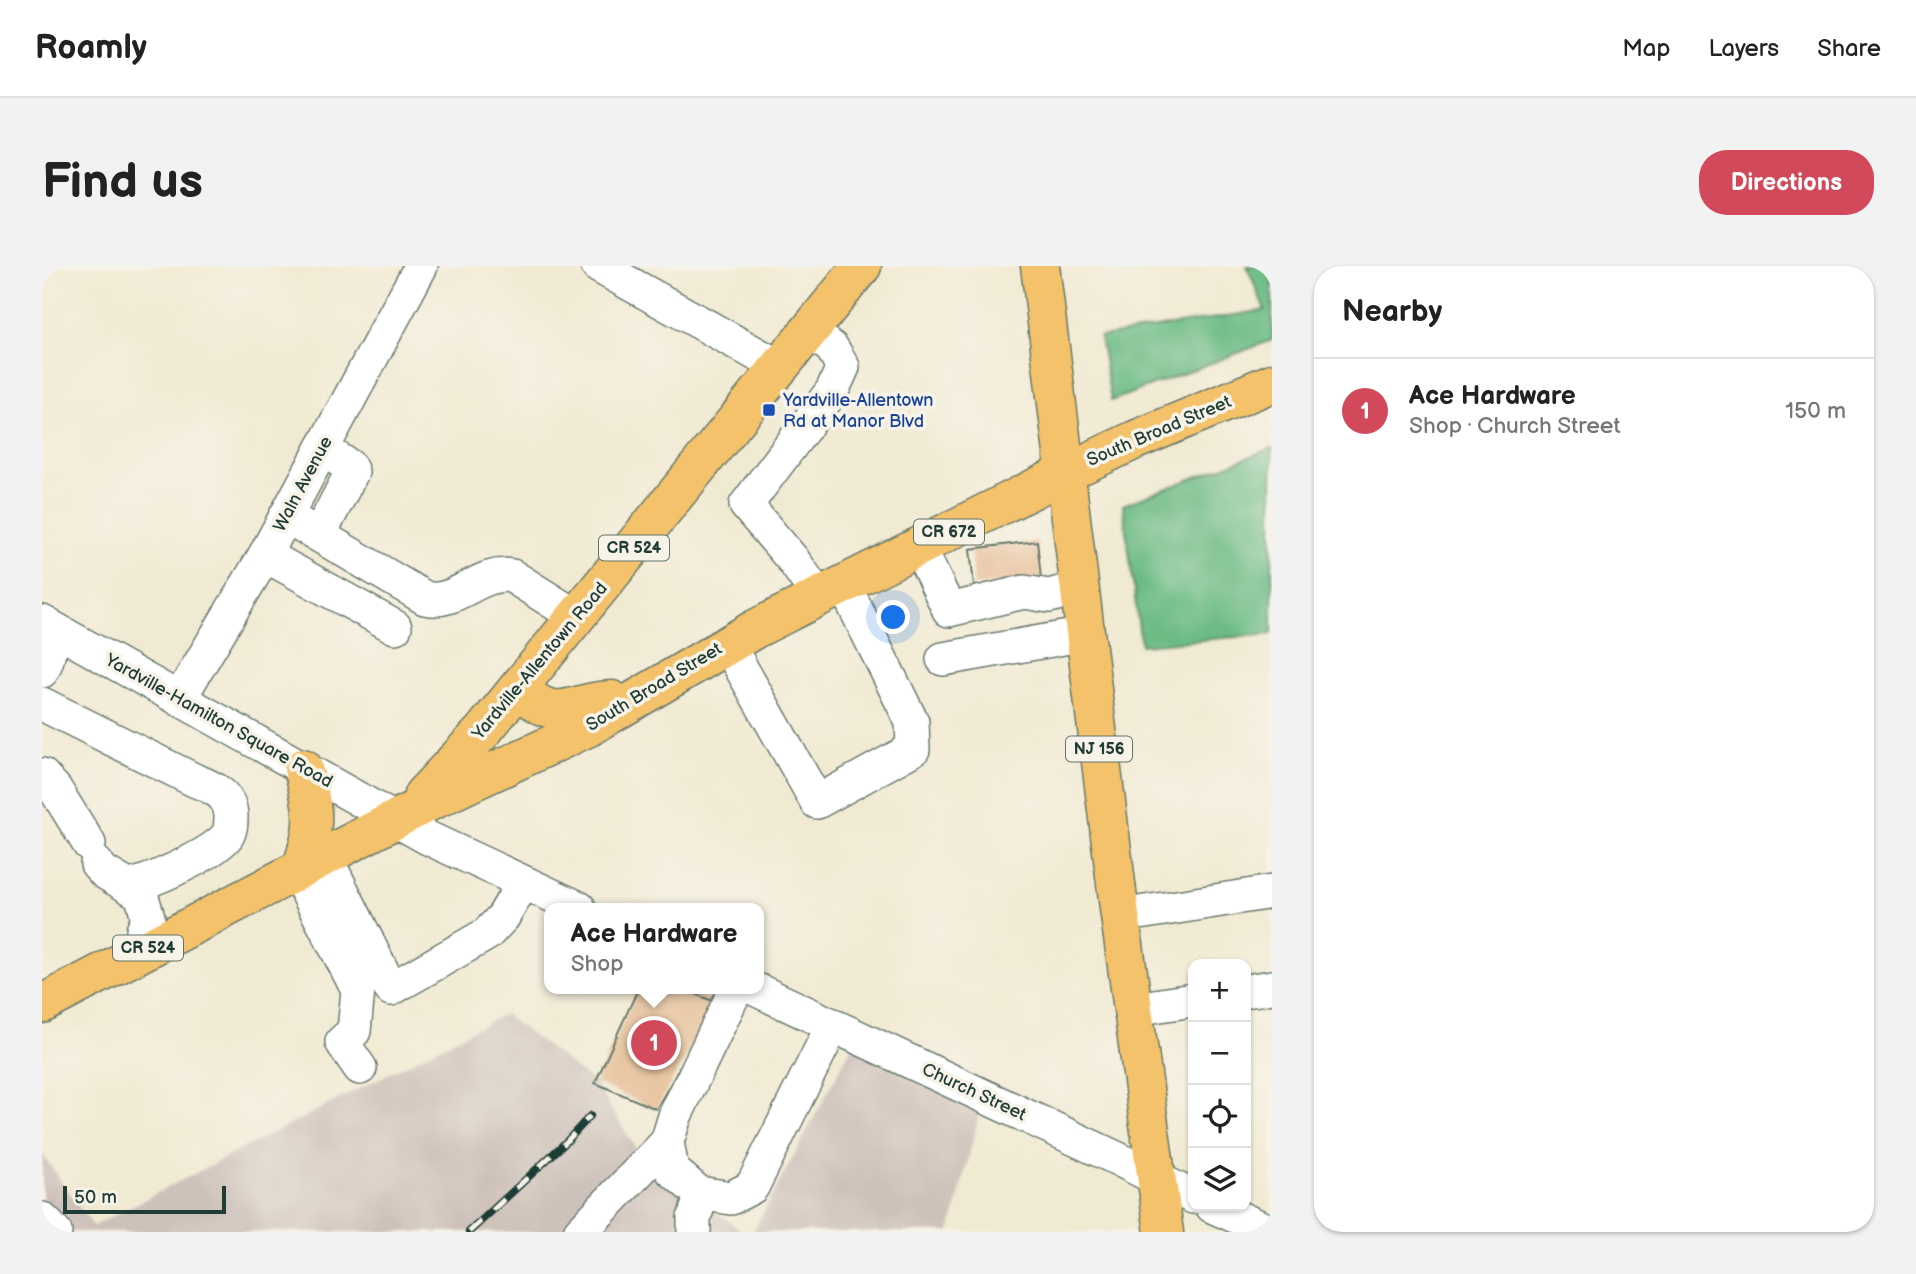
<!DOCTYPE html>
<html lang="en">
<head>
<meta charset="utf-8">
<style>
	body { margin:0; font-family:"Balsamiq Sans",sans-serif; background:#f2f2f2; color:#222 }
	.controls { position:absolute; right:21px; bottom:21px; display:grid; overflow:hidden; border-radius:14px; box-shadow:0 2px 5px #0004 }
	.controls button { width:63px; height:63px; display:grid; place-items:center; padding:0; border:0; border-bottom:2px solid #e0e0e0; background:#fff; color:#222; font:35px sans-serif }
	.scale { position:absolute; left:21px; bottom:18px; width:163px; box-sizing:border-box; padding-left:7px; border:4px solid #1f3d34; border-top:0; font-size:19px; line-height:24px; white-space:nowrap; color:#1f3d34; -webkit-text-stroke:5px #f7f3e8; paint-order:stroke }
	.you { position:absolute; left:852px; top:352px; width:24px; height:24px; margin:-18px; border:5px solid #fff; border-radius:50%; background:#1a73e8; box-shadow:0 0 0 10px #1a73e833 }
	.badge { display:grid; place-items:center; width:46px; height:46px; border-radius:50%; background:#d1495b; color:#fff; font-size:23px; font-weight:700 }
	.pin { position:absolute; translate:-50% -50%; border:4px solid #fff; box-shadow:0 2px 7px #0006 }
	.popup { position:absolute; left:502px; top:637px; width:220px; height:91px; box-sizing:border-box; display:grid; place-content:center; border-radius:14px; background:#fff; filter:drop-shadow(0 2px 5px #0005); font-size:23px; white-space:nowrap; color:#767676 }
	.popup b { font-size:26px; color:#222 }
	.popup::after { content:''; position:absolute; left:50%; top:100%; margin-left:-14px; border:14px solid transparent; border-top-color:#fff }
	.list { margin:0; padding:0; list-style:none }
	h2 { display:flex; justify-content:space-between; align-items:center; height:91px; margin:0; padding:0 28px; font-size:30px }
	h2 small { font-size:23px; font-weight:400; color:#767676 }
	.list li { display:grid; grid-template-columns:46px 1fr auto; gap:21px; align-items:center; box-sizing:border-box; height:105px; padding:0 28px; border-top:2px solid #e0e0e0 }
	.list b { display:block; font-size:26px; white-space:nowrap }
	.list p { margin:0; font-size:23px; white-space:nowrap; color:#767676 }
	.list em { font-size:23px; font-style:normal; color:#767676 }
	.icon { flex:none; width:38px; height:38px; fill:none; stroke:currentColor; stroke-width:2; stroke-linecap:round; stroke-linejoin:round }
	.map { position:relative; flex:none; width:1230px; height:966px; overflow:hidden; border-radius:28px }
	header { display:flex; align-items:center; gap:42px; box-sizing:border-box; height:98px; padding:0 35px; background:#fff; border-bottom:2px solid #e0e0e0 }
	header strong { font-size:33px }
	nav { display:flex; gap:38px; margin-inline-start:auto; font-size:24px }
	.intro { display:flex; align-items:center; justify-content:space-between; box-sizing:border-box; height:168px; padding:0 42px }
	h1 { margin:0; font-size:49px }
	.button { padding:18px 32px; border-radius:28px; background:#d1495b; color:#fff; font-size:24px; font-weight:700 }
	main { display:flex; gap:42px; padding:0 42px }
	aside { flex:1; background:#fff; border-radius:28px; box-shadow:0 2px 5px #0004 }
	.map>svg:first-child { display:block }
</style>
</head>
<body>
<header>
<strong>Roamly</strong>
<nav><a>Map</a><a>Layers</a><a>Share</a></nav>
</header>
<div class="intro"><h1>Find us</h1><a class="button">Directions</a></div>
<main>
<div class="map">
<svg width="1230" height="966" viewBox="0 0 1230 966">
	<rect width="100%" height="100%" fill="#f7f3e8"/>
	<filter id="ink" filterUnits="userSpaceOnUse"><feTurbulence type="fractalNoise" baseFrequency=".0143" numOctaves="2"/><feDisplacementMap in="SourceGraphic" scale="14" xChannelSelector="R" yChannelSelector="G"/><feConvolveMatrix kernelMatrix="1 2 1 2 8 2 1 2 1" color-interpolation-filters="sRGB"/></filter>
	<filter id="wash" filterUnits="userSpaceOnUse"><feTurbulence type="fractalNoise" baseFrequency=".00686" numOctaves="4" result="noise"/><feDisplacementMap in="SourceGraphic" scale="28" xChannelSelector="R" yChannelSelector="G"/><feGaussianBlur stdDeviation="1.57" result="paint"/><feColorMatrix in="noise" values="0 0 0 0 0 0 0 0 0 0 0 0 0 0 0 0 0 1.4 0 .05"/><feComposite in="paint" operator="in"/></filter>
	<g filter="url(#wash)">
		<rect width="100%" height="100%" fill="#f1ead3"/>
		<g fill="#cec1ba">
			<polygon points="462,748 553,817 593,881 701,966 0,966 0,888 51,960"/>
			<polygon points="814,773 942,830 908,966 711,966"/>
		</g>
		<g fill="#6cbb85" stroke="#467c5c" stroke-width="2">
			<polygon points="1205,0 1230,0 1230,74 1069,135 1058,71 1223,44"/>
			<polygon points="1230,182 1230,368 1099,379 1081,239"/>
		</g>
		<g id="blocks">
			<g fill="#e4b88d">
				<polygon points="995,275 999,312 932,320 928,283"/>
				<polygon points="596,723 642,723 675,737 614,843 553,817"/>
			</g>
		</g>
	</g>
	<g filter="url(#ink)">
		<use href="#blocks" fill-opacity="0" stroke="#687a6c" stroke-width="2"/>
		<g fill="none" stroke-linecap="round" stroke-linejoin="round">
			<defs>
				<g id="minor">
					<polyline points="556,0 738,101"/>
					<polyline points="768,65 790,82 801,101 790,125 704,239 751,294 777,331"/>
					<path d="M244,250L383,332C414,340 437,304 470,310L535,351"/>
					<polyline points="277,269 310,206 307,200 280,183"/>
					<polyline points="877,281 907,344 982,326 1007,330 1038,322"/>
					<polyline points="223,289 353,361"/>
					<polyline points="0,356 386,572 537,642"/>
					<polyline points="685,377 775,536 871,483 870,456 802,319"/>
					<polyline points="901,393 1044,368"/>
					<path d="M0,405C9,390 6,379 14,364"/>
					<polyline points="137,433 223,289 379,0"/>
					<path d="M0,438L152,514C170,521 187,527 189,549C189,556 189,564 185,570C171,588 111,615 88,620"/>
					<polyline points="0,509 13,523 47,578"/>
					<polyline points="283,590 349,723 445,668 461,651 481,617"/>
					<polyline points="55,598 62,606 99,628 106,651 101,664"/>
					<polyline points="254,605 316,724 312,765 300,776 318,802"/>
					<polyline points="1078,650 1230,626"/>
					<polyline points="713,723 1074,892 1151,931"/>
					<polyline points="1204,725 1230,721"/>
					<polyline points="1092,743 1151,734"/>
					<polyline points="625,876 630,904 657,927 689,932 710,921 791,759"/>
					<polyline points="1170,940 1229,966"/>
					<polyline points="0,953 13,966"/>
					<polyline points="538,966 625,876 633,850 694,723"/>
					<polyline points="652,966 652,952 660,928"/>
				</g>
				<g id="major">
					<polyline points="998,0 1078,650 1122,966"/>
					<path d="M476,422C518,461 525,435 570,434"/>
					<polyline points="381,529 441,465 820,0"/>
					<path d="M260,601C274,558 273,546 261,502"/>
					<polyline points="0,738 385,537 547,461 713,363 1025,206 1093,174 1230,117"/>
				</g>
			</defs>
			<use href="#minor" stroke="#687a6c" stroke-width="36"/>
			<use href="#major" stroke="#687a6c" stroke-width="41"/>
			<use href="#minor" stroke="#fff" stroke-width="33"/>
			<use href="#major" stroke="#f4c26a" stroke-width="38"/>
			<defs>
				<polyline id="rail" points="427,966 525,875 548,850"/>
			</defs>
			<use href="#rail" stroke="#1f3d34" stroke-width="8"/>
			<use href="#rail" stroke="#f7f3e8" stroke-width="5" stroke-dasharray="16" stroke-linecap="butt"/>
		</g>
	</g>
	<rect fill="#1a4fb4" stroke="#f7f3e8" stroke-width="2.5" x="720" y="137" width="14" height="14" rx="3.5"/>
	<g text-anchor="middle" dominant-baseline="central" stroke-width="7" stroke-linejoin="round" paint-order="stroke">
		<g fill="#f7f3e8" stroke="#60746a" stroke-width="2">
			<rect x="872" y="253.5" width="70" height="25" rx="5"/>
			<rect x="557" y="269.5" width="70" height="25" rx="5"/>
			<rect x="1024" y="470.5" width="66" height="25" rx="5"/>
			<rect x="71" y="669.5" width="70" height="25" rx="5"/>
		</g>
		<g font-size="16" font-weight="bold" fill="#1f3d34">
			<text x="907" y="266">CR 672</text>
			<text x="592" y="282">CR 524</text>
			<text x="1057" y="483">NJ 156</text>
			<text x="106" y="682">CR 524</text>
		</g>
		<g font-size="18" fill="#164399" stroke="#f7f3e8" text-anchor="start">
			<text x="741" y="134">Yardville-Allentown<tspan x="741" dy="21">Rd at Manor Blvd</tspan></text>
		</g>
		<g font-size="18" fill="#1f3d34" stroke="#f7f3e8">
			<text transform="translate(1117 165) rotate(-23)">South Broad Street</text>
			<text transform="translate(261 218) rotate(-62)">Waln Avenue</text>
			<text transform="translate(498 395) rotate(-50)">Yardville-Allentown Road</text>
			<text transform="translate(612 421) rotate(-31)">South Broad Street</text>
			<text transform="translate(177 455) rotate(29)">Yardville-Hamilton Square Road</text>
			<text transform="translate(932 826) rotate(25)">Church Street</text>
		</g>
	</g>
</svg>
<div class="controls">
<button>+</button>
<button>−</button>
<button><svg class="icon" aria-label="locate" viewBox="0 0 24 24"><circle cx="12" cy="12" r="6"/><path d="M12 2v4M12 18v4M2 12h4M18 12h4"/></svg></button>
<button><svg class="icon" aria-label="layers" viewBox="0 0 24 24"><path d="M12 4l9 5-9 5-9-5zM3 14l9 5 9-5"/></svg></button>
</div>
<div class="scale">50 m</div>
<div class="you"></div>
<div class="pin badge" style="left:612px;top:777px">1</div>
<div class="popup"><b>Ace Hardware</b>Shop</div>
</div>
<aside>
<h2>Nearby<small></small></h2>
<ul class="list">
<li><span class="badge">1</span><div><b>Ace Hardware</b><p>Shop · Church Street</p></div><em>150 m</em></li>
</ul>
</aside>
</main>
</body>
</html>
